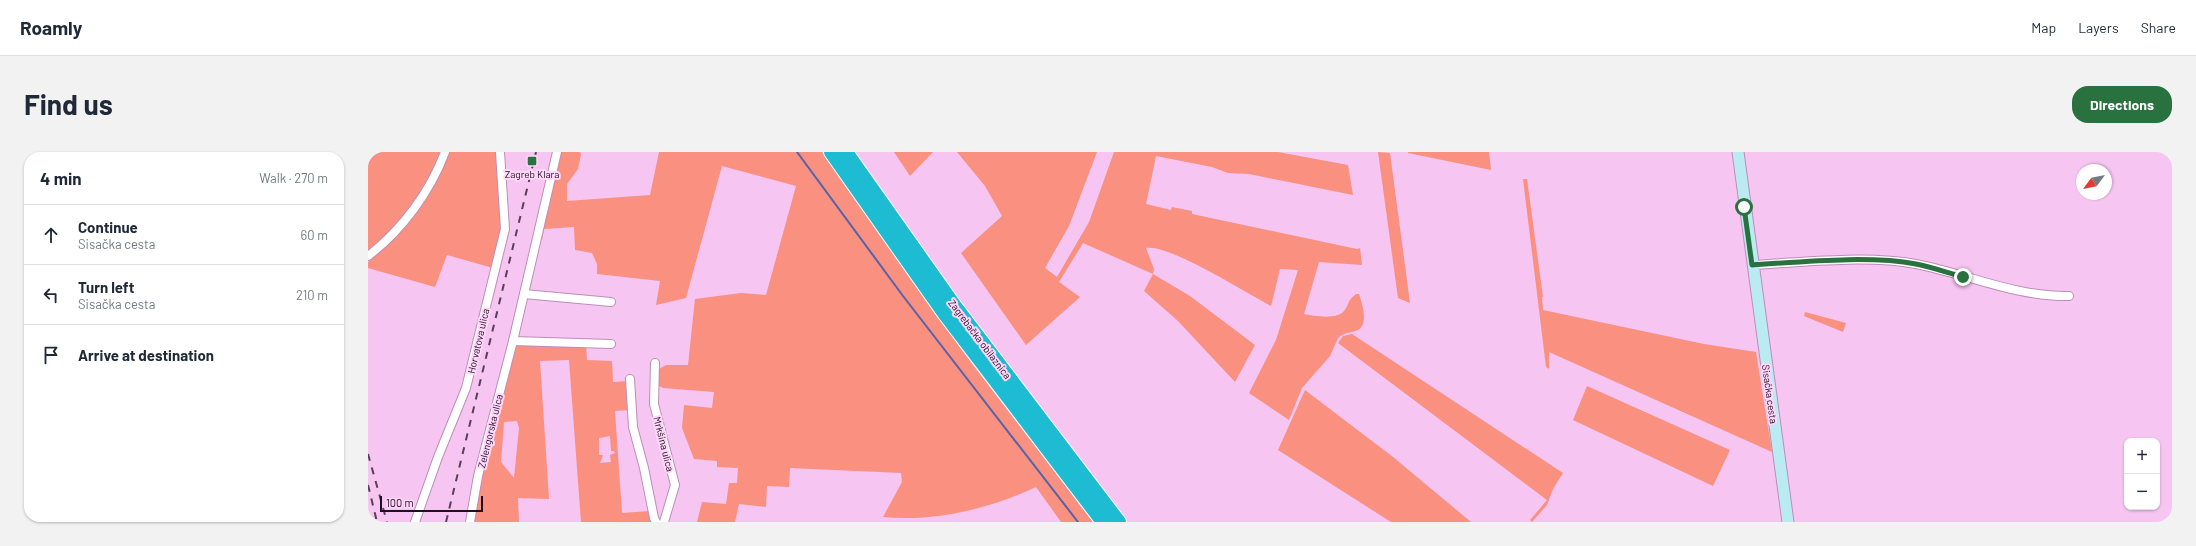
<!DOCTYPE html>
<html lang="en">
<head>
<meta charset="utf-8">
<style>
	body { margin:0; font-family:Barlow,sans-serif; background:#f2f2f3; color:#1f2937 }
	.controls { position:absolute; right:12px; bottom:12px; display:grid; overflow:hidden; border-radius:8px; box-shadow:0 1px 3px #0004 }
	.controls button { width:36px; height:36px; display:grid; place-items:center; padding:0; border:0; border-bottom:1px solid #e0e1e3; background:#fff; color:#1f2937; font:20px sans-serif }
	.compass { position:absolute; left:1708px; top:12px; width:36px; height:36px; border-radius:50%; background:#fff; box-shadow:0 1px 3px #0004; rotate:238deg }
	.scale { position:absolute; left:12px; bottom:10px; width:103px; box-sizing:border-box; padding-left:4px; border:2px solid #200f1f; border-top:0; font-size:11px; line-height:14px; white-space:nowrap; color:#200f1f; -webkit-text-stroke:3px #fed6f9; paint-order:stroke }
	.stop { position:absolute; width:12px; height:12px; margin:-9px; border:3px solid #29713e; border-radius:50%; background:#fff }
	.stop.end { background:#29713e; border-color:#fff; box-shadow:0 1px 4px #0008 }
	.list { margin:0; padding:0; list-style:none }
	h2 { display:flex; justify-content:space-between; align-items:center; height:52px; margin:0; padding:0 16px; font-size:17px }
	h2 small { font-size:13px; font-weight:400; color:#747a83 }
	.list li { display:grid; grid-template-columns:26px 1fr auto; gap:12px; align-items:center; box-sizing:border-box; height:60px; padding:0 16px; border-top:1px solid #e0e1e3 }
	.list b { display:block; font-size:15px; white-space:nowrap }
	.list p { margin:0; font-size:13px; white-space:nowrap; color:#747a83 }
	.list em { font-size:13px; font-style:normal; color:#747a83 }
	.icon { flex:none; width:22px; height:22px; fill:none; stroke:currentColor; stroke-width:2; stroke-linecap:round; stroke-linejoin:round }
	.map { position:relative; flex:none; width:1804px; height:370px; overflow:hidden; border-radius:16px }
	header { display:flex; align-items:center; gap:24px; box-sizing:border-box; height:56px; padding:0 20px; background:#fff; border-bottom:1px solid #e0e1e3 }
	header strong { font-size:19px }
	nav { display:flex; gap:22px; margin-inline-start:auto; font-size:14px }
	.intro { display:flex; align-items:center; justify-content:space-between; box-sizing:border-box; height:96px; padding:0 24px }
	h1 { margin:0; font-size:28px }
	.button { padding:10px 18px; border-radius:16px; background:#29713e; color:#fff; font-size:14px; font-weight:700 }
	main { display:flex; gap:24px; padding:0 24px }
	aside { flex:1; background:#fff; border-radius:16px; box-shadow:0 1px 3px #0004 }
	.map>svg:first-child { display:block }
</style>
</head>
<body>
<header>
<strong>Roamly</strong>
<nav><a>Map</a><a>Layers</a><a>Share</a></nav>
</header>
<div class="intro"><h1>Find us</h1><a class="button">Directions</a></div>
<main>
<aside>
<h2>4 min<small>Walk · 270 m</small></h2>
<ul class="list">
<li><svg class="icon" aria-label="ahead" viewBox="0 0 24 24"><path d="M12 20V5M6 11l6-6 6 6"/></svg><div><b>Continue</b><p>Sisačka cesta</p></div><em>60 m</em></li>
<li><svg class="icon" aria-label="left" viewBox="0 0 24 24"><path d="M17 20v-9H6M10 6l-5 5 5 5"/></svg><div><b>Turn left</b><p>Sisačka cesta</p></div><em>210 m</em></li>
<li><svg class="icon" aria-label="arrive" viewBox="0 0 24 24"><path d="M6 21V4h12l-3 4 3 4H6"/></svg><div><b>Arrive at destination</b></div></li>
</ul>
</aside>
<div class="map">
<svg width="1804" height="370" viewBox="0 0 1804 370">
	<rect width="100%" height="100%" fill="#f6c5f1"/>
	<g fill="#f99080" fill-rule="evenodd">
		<path d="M0,0H73C57,37 32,74 0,99Z"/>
		<path d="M81,0H130L135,73L125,116L79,103L67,135L0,116V110C39,79 61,45 81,0Z"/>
		<path d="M191,0H212L213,2L210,17L199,32V49L282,43L291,0H454L599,205L725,370H693L668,335C621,357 567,370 515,365L534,330L533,321L422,316L421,335L399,334L398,355L371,352L367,370H329L334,350L358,352L361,331H369L370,316L349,315V309L326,307L314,276L316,253L344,256L346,240L295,236L291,234L289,226L291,217L298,213H320L327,147L373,141L398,143L428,34L354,14L318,146L288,153L292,129L229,122V112L224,101L207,98L206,75L176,77L174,88H171Z"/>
		<polygon points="526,0 565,0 542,24"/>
		<path d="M589,0H729L701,74L677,116L689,125L721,70L746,0H910L980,13L985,43L881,22L860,21L844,15L788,4L778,52L803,58L804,55L824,59V62L989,97L992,96L994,113L951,110L936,162C945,164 969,168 976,159C982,152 978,150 988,142H991C994,151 1001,172 990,178C983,181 976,180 970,186L962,204L934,236L921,268L881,241L908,188L930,118L912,117L903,154C880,142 800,91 778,96L786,117L785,122L822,144L887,193L867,230L810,169L776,139L785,122L715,91L691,130L712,145L658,193L593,101L634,64L617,34Z"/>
		<polygon points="1010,0 1022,1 1042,151 1030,146"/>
		<polygon points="1040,0 1121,0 1123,18 1040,1"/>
		<polygon points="1155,27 1159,27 1175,145 1174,145 1175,158 1336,192 1388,200 1404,300 1181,200 1181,217 1178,215"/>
		<polygon points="1437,160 1478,171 1475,180 1436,164"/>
		<polygon points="984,182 1195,321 1185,337 1179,353 1164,370 1162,368 1179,348 970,191 975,184"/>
		<path d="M150,192L218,193L219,208L244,209L245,230L260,229L261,258L247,259L254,361L282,359L286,370H213L201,208L172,209L181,347L150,346L151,370H104L107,348L145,195ZM149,269L151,276L146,326L133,310L136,270ZM242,284L243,299H246L247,301L242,303L243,310L232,311L235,303H231V286Z"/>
		<polygon points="1219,234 1362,298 1345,334 1205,268"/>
		<polygon points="937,238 1025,305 1103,370 1023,370 910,298"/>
	</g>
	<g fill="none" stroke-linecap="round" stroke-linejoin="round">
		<polyline stroke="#5563a9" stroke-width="2" points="429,0 535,144 710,370"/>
		<defs>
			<g id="minor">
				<path d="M0,104C34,78 62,40 77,0"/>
				<path d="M1385,113C1433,110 1501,103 1548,112C1599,122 1648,145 1701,144"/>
				<polyline points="156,142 243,150"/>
				<polyline points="145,189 243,192"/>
				<polyline points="287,211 286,252 307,333 296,370"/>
				<polyline points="262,227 265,275 276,316 286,366 288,370"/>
				<polyline points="47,370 70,305 98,236 137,77 132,0"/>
				<polyline points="102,370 110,324 145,189 189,0"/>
			</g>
			<polyline id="secondary" points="1370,0 1420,370"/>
			<g id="motorway">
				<polyline points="463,0 576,161 735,370"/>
				<polyline points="478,0 586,153 751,370"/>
			</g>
		</defs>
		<use href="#minor" stroke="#bd8eb8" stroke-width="10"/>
		<use href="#secondary" stroke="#bd8eb8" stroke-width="13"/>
		<use href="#motorway" stroke="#fff" stroke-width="16"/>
		<use href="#minor" stroke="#fff" stroke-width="8"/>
		<use href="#secondary" stroke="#bbebf2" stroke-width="11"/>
		<use href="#motorway" stroke="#1dbcd2" stroke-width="14"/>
		<g stroke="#593f57" stroke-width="2" stroke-dasharray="7 7" stroke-linecap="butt">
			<polyline points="0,302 19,370"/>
			<polyline points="0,333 9,370"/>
			<polyline points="78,370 168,0"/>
		</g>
	</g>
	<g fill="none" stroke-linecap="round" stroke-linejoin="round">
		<path stroke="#29713e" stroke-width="5" d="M1376,55L1384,113C1433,110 1500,103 1548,112C1564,115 1580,121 1595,125"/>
	</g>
	<rect fill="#29713e" stroke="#fed6f9" stroke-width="1.5" x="159" y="4" width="10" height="10" rx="2"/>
	<g text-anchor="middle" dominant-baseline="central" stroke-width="4" stroke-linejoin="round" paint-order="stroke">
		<g font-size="10" fill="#200f1f" stroke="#fed6f9">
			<text x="164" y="22">Zagreb Klara</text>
		</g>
		<g font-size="10" fill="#200f1f" stroke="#fed6f9">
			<text transform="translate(612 187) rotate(53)">Zagrebačka obilaznica</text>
			<text transform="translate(110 189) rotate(-77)">Horvatova ulica</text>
			<text transform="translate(1402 242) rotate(82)">Sisačka cesta</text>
			<text transform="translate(122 279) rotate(-76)">Zelengorska ulica</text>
			<text transform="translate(296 292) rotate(76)">Mrkšina ulica</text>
		</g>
	</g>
</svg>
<div class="controls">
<button>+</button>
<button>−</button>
</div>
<svg class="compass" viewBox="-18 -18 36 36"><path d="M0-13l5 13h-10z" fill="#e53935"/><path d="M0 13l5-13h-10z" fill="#747a83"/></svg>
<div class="scale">100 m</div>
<div class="stop" style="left:1376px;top:55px"></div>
<div class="stop end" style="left:1595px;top:125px"></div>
</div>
</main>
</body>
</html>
